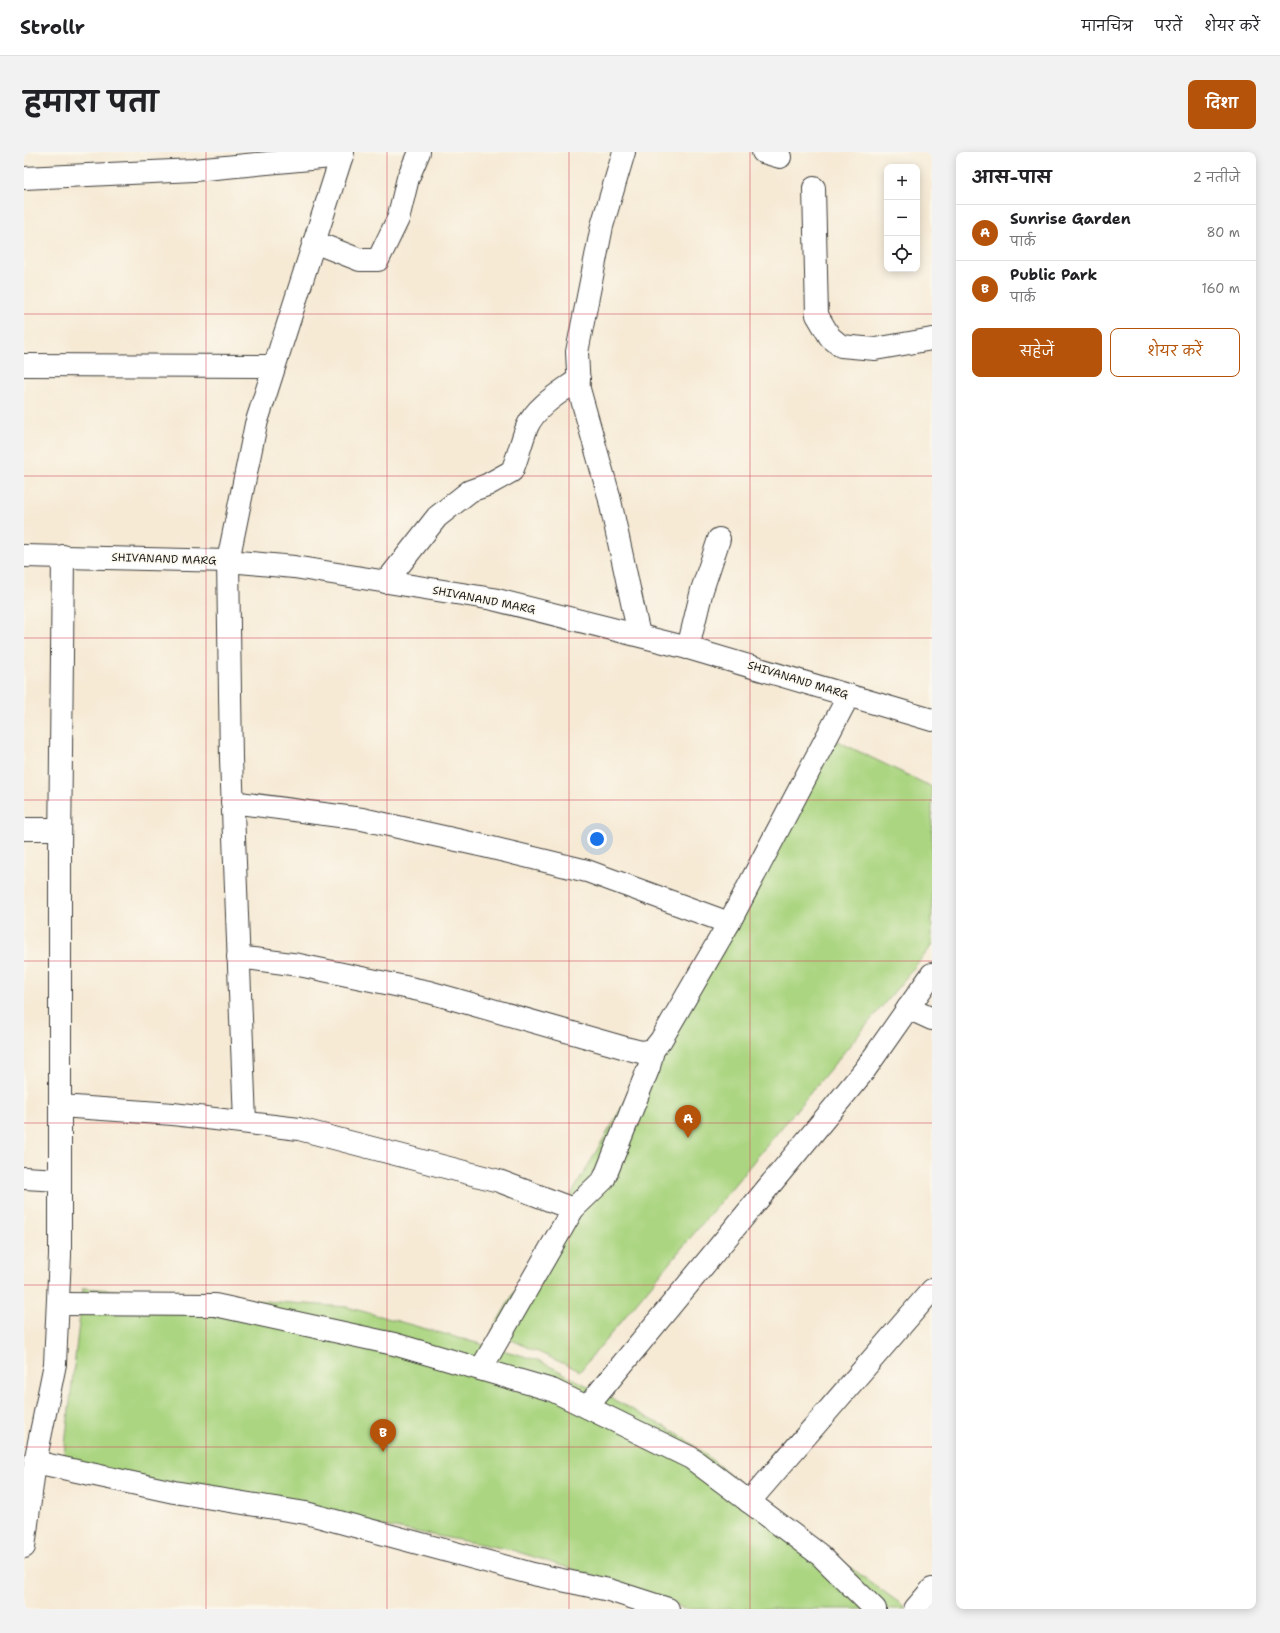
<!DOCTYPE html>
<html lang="hi">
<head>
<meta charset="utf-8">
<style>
	body { margin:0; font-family:"Shantell Sans","Playpen Sans Deva",sans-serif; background:#f2f2f2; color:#202124 }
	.controls { position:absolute; right:12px; top:12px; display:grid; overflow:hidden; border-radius:8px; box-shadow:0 2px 10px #0003 }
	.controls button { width:36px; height:36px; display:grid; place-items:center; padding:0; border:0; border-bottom:1px solid #e0e0e0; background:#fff; color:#202124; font:20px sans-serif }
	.you { position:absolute; left:573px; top:687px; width:14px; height:14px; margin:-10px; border:3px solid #fff; border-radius:50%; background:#1a73e8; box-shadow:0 0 0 6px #1a73e833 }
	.badge { display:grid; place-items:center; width:26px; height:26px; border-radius:50%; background:#b45309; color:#fff; font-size:13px; font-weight:700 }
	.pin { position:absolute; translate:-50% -33px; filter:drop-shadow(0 1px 2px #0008) }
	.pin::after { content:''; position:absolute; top:21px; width:14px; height:12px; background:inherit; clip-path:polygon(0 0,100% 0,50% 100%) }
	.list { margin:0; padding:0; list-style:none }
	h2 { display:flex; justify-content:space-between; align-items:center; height:52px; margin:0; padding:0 16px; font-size:17px }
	h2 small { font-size:13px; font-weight:400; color:#757577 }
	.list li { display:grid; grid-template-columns:26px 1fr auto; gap:12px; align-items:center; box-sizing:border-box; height:56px; padding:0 16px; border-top:1px solid #e0e0e0 }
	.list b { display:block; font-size:15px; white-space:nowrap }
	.list p { margin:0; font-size:13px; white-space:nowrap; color:#757577 }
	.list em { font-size:13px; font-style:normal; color:#757577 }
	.actions { display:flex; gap:8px; padding:12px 16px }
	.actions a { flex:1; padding:9px 0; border:1px solid #b45309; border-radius:8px; text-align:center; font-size:14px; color:#b45309 }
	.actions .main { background:#b45309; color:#fff }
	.icon { flex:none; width:22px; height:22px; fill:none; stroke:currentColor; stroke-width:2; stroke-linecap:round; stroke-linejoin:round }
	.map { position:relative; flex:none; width:908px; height:1457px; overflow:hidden; border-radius:8px }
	header { display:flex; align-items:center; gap:24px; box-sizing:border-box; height:56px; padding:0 20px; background:#fff; border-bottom:1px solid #e0e0e0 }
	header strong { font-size:19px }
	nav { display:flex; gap:22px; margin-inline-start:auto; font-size:14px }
	.intro { display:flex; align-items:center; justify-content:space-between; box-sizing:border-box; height:96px; padding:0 24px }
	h1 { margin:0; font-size:28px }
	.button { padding:10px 18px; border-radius:8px; background:#b45309; color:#fff; font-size:14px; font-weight:700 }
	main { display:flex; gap:24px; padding:0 24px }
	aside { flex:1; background:#fff; border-radius:8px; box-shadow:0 2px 10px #0003 }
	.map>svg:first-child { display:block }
</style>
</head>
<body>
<header>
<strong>Strollr</strong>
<nav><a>मानचित्र</a><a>परतें</a><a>शेयर करें</a></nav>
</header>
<div class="intro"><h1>हमारा पता</h1><a class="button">दिशा</a></div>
<main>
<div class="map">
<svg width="908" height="1457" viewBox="0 0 908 1457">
	<rect width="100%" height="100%" fill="#fbf7ec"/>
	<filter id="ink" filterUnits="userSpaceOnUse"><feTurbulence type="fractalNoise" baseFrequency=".025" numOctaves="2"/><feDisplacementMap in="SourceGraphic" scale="8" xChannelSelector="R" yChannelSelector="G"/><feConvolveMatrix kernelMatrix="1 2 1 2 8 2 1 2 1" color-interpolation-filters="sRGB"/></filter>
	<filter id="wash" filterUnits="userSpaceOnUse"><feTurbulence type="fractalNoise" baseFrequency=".012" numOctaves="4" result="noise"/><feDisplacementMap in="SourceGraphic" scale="16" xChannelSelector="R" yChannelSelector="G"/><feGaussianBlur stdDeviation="0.9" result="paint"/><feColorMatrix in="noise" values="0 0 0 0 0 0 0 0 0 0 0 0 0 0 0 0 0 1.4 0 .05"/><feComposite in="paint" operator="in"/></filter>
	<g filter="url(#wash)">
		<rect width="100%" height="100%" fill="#f6ead5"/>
		<g fill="#abd581" stroke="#64784e">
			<polygon points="811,588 908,635 908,794 556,1219 468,1179"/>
			<polygon points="59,1136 323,1155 514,1208 655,1282 792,1391 884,1457 659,1457 648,1449 488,1398 301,1363 38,1319"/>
		</g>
	</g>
	<g filter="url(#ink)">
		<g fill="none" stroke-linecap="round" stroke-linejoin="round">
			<defs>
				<g id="minor">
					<polyline points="600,0 578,74 553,200 555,237 585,344 615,483"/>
					<polyline points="739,0 756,5"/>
					<polyline points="0,26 170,18 318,4"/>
					<polyline points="790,36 793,163 806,185 817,194 851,197 908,187"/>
					<polyline points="290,90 336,108 354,108 374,67 384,26 395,0"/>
					<polyline points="0,213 250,214"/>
					<polyline points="0,404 204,409 270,415 469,447 664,496 908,568"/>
					<path d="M362,430L413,365L446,339L463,333L488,319C494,305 497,290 503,275C512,254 537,240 555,227"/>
					<polyline points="664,496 678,438 695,387"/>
					<polyline points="208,650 338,667 460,694 563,719 705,771"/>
					<polyline points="0,677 36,677"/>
					<polyline points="214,805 275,813 405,840 605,897 617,900 629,898 637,888 705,771 825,543"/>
					<polyline points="884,856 908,867"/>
					<polyline points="36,954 149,962 275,977 475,1029 549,1057"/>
					<polyline points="221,970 207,607 204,409 232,272 319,0"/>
					<polyline points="0,1026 36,1028"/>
					<polyline points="34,1152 191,1153 370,1192 528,1238 667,1306 796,1403 851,1457"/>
					<polyline points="457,1217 549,1057 580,1027 625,915 629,898"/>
					<polyline points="563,1255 840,919 908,822"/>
					<polyline points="11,1310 150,1340 282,1361 509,1422 585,1438 644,1457"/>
					<polyline points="725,1350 908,1138"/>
					<polyline points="0,1395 11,1310 31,1212 36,1103 36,699 39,404"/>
					<polyline points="891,1457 908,1437"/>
				</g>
			</defs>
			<use href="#minor" stroke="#3d3b38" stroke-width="24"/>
			<use href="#minor" stroke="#fff" stroke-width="22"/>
		</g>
	</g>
	<path fill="none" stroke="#d1495b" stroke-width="1" stroke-opacity="0.55" d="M182,0V1457M363,0V1457M545,0V1457M726,0V1457M0,162H908M0,324H908M0,486H908M0,648H908M0,809H908M0,971H908M0,1133H908M0,1295H908"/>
	<g text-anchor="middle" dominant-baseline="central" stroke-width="3" stroke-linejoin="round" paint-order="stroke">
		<g font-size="11" fill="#1c1c1c" stroke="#fbf7ec">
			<text transform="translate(140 407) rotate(2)">SHIVANAND MARG</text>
			<text transform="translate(460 448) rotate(11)">SHIVANAND MARG</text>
			<text transform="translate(774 528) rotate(17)">SHIVANAND MARG</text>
		</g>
	</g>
</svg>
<div class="controls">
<button>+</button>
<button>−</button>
<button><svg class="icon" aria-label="locate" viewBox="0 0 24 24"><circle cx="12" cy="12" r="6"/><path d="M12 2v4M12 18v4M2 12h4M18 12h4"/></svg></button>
</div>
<div class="you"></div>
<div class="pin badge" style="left:664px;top:986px">A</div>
<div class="pin badge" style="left:359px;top:1300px">B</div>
</div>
<aside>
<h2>आस-पास<small>2 नतीजे</small></h2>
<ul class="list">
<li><span class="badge">A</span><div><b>Sunrise Garden</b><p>पार्क</p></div><em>80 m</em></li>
<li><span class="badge">B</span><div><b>Public Park</b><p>पार्क</p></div><em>160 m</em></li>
</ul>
<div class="actions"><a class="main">सहेजें</a><a>शेयर करें</a></div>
</aside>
</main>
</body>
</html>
